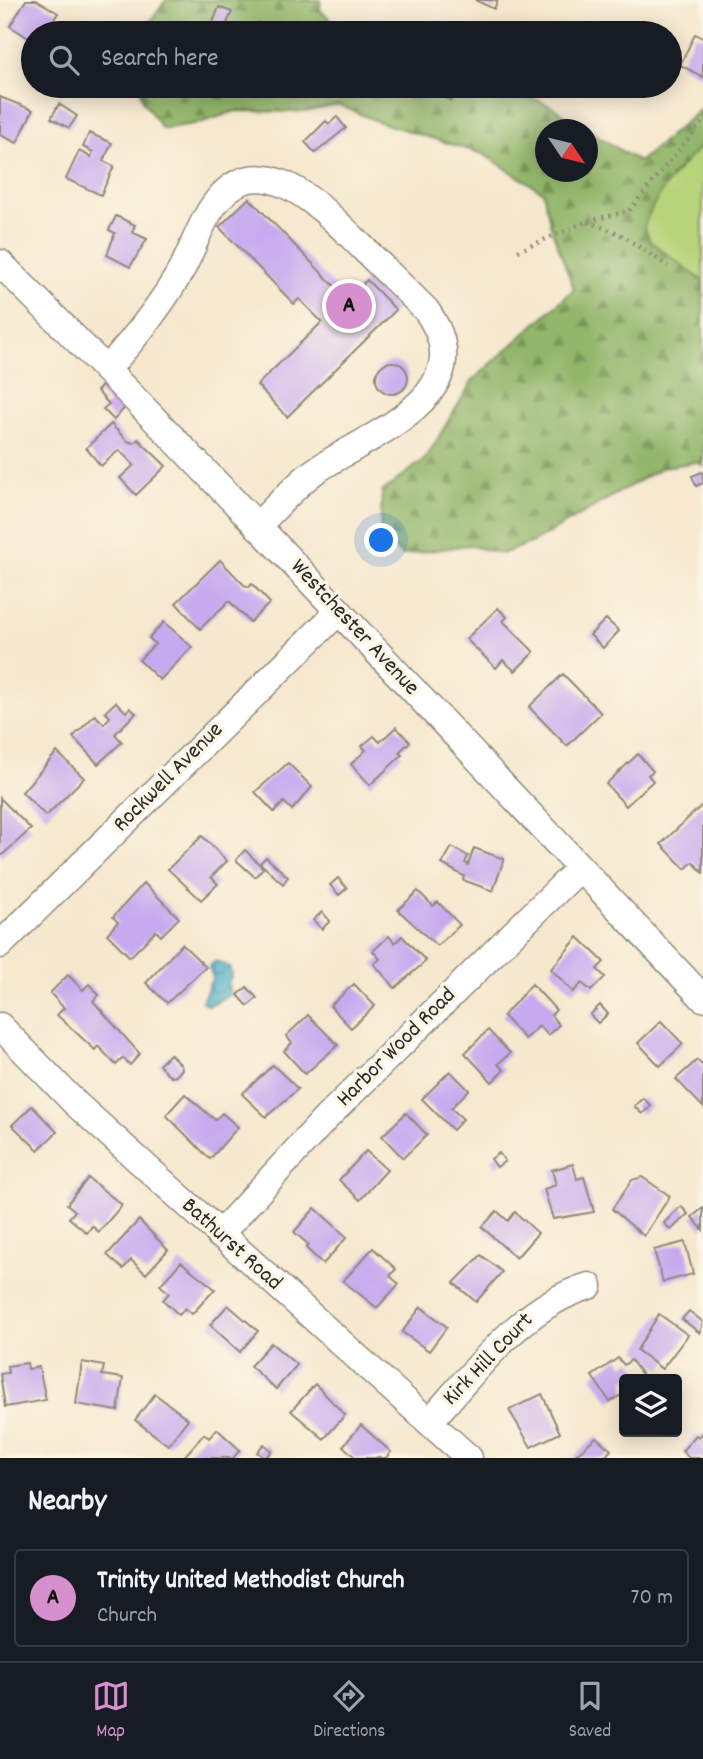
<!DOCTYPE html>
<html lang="en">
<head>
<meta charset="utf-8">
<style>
	body { margin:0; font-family:Dekko,sans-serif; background:#242831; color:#f1f3f6 }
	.controls { position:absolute; right:21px; bottom:21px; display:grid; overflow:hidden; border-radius:7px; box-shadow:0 4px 18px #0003 }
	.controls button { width:63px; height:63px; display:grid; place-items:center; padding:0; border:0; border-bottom:2px solid #363941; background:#171b24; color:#f1f3f6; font:35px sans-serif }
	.compass { position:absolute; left:535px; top:119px; width:63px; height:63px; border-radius:50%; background:#171b24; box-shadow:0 4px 18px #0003; rotate:125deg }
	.you { position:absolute; left:382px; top:541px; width:24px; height:24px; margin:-18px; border:5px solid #fff; border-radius:50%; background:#1a73e8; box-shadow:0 0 0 10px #1a73e833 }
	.badge { display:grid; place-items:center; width:46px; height:46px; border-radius:50%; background:#d690ce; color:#111; font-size:23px; font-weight:700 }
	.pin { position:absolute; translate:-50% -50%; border:4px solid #fff; box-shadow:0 2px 7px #0006 }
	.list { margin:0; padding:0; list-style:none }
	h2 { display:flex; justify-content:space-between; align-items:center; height:91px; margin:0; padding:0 28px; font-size:30px }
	h2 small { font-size:23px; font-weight:400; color:#9ea1a6 }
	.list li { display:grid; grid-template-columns:46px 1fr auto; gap:21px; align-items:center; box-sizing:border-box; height:98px; margin:0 14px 14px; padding:0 14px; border:2px solid #363941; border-radius:7px }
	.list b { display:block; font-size:26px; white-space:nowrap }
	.list p { margin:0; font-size:23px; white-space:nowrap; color:#9ea1a6 }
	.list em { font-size:23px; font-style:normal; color:#9ea1a6 }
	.icon { flex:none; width:38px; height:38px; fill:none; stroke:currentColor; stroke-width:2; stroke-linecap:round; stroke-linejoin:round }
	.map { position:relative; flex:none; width:703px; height:1458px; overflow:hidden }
	.search { position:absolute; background:#171b24; box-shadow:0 4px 18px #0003; left:21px; right:21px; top:21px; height:77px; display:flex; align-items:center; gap:18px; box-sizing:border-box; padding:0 24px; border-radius:38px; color:#9ea1a6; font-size:26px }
	.sheet { height:203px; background:#171b24 }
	nav { display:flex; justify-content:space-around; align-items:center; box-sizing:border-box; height:98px; border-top:2px solid #363941; background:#171b24; font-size:19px; color:#9ea1a6 }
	nav a { display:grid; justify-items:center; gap:4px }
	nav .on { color:#d690ce }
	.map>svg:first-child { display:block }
</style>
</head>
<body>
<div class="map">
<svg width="703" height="1458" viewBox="0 0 703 1458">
	<defs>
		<pattern id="forest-firs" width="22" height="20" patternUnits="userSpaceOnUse" patternTransform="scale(1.75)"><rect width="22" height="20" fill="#92b66a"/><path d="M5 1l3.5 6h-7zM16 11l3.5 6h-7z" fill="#779457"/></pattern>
		<pattern id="water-waves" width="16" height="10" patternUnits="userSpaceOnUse" patternTransform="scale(1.75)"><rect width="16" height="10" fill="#47adc7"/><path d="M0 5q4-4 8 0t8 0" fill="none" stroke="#3b8da2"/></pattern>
	</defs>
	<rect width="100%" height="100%" fill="#fcf5e5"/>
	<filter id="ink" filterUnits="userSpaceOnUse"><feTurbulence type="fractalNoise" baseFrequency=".0143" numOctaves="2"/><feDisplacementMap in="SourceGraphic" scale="14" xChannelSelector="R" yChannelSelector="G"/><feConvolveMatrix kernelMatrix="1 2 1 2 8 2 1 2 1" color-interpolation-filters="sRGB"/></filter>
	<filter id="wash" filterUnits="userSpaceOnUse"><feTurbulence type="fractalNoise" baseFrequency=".00686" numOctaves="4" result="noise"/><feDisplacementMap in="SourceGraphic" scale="28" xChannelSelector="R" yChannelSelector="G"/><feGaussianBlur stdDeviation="1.57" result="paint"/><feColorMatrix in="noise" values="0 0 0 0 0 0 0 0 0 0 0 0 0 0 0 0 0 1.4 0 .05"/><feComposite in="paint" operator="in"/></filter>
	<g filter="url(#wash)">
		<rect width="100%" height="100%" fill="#f6e8ce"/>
		<g fill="url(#forest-firs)" stroke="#5e704a" stroke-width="2" fill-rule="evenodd">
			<polygon points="166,0 321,0 320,10 345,33 142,33"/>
			<path d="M139,86H503L549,105L639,162L703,107V144L670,178L697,278L703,281V466L698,462L663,467L535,541L502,554L468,545L403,555L380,537L382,492L426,458L473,380L574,289L551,227L543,192L483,154L379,122L339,105L304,112L236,111L200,123L162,129L143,101ZM546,130H588V172H546Z"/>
		</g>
		<path fill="#b8d47a" stroke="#728052" stroke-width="2" d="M703,144V281L650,241L644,227C655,193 678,169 703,144Z"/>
		<polygon fill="url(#water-waves)" stroke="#396c79" stroke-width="2" points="216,961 229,967 232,975 228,983 230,995 208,1006 202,1001 213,977 209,967"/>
		<g id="blocks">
			<g fill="#c6a9ef">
				<polygon points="26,0 36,0 58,13 45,33 33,33 33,41 10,26"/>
				<polygon points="475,0 498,0 494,9"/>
				<polygon points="219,7 232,12 224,30 212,25"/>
				<polygon points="695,34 703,38 703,77 680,65"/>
				<polygon points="425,86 447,86 457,91 451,101"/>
				<polygon points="0,97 33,110 17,143 0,135"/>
				<polygon points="59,104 77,116 69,128 51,118"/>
				<polygon points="337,117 346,128 315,153 305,142 326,121 329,124"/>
				<polygon points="89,133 112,143 103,161 114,166 101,195 66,179 79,151 91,157 93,152 83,147"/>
				<polygon points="249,198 347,299 367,280 396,310 287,417 257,385 322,322 299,299 294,304 219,227"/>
				<polygon points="116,216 135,225 132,232 147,239 130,267 107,255 115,233 109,230"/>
				<circle cx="392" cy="378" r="16"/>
				<polygon points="105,383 127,405 114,420 103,409 109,404 97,391"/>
				<polygon points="111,424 127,441 134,443 138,439 166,466 136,495 120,478 134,465 119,450 101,466 86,448"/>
				<polygon points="702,472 703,483 696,486 692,476"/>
				<polygon points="220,560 244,585 249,587 252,584 270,603 250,622 229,601 200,629 176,603"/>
				<polygon points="498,608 507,617 503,621 534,652 515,671 503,660 496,668 466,639"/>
				<polygon points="606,619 619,631 603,648 590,635"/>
				<polygon points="164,622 192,647 160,680 139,660 155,644 149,638"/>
				<polygon points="563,674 601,713 567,746 529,707"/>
				<polygon points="116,702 126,712 130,708 136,713 115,734 122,742 98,764 73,737 95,715 104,724 110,717 105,712"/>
				<polygon points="396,727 410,742 399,752 402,755 370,785 351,764 366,750 362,746 374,736 380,742"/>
				<polygon points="57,752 84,778 46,816 22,792"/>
				<polygon points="638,754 653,771 648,775 653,781 626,806 606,784"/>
				<polygon points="288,763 312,787 292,810 284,802 274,812 255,792"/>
				<polygon points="0,798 31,829 0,857"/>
				<polygon points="703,804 703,873 693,862 685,869 661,844"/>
				<polygon points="202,836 227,861 211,877 218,884 201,900 168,869"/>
				<polygon points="452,847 468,856 465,863 468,865 474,848 504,859 493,891 463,880 464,876 442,864"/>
				<polygon points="245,850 263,868 255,877 236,860"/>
				<polygon points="266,857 288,877 283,884 260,863"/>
				<polygon points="338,878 347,888 339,895 330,885"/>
				<polygon points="144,883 179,918 161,936 156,931 130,957 107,934 118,922 113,917"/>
				<polygon points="418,891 433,906 438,902 460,925 437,946 398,910"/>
				<polygon points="322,912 330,921 322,929 313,920"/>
				<polygon points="389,936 395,943 402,936 426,961 395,988 374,964 380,959 373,951"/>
				<polygon points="578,937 604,962 597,969 605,977 591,991 582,983 573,992 551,969"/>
				<polygon points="182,944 206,967 167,1003 146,983"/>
				<polygon points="68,975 83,990 89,984 99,995 93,1001 140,1054 130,1065 123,1058 116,1065 98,1046 95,1050 57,1015 64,1008 50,993"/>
				<polygon points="354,984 375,1006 351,1028 330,1006"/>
				<polygon points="532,984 556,1010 551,1015 559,1025 548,1035 539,1026 525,1039 503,1016"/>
				<polygon points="247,987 257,998 248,1006 238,995"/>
				<polygon points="600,1005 608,1014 598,1023 590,1015"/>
				<polygon points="308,1015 338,1045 305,1074 284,1051 292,1043 286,1036"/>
				<polygon points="661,1021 683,1044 660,1066 638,1043"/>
				<polygon points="488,1030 510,1053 498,1064 504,1070 492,1082 465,1053"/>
				<polygon points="170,1054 181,1065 182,1069 176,1076 171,1077 159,1065"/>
				<polygon points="697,1060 703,1066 703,1107 676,1079"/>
				<polygon points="273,1065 298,1089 266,1117 242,1094"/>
				<polygon points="450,1071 469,1090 451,1108 463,1119 453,1130 422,1099"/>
				<polygon points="185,1094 215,1120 222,1113 238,1127 210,1159 166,1115"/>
				<polygon points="643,1098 651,1106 642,1114 634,1106"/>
				<polygon points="32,1106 57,1132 38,1150 12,1125"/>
				<polygon points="406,1113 427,1135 403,1158 382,1136"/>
				<polygon points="366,1151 387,1170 360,1200 339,1180"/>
				<polygon points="499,1153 505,1161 497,1167 491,1159"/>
				<polygon points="573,1164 577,1179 584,1177 594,1212 553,1219 544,1189 556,1185 552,1170"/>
				<polygon points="642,1177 670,1196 644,1236 612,1209 632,1180"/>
				<polygon points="88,1178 122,1205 99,1232 92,1226 87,1233 69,1218 75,1211 67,1204"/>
				<polygon points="681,1206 688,1214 671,1230 664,1223"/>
				<polygon points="315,1208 347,1237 323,1264 306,1248 309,1245 294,1232"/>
				<polygon points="703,1208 703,1230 692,1217"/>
				<polygon points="497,1211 508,1221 515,1212 538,1233 516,1258 482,1227"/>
				<polygon points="139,1220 168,1250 146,1274 131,1260 123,1269 107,1255"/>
				<polygon points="685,1242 693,1274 663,1282 654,1250"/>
				<polygon points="373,1248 396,1269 390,1276 399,1284 377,1308 343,1281"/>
				<polygon points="481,1255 502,1272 476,1302 454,1283"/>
				<polygon points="181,1262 215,1289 192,1314 185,1308 179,1315 163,1300 169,1293 160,1285"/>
				<polygon points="228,1305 258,1331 240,1352 210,1325"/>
				<polygon points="421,1307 447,1327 429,1351 402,1332"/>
				<polygon points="689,1311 703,1322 700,1333 682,1319"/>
				<polygon points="659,1314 688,1335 662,1369 637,1350"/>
				<polygon points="271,1343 297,1365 276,1389 250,1366"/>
				<polygon points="618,1358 624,1365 631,1360 643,1376 624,1379 624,1393 610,1402 592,1376"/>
				<polygon points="82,1362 104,1366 102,1375 123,1378 118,1411 76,1404"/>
				<polygon points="27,1363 28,1369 39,1367 46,1400 5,1407 0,1374 8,1373 7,1366"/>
				<polygon points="315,1384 345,1415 324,1439 291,1411"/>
				<polygon points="155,1394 188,1419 168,1445 135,1420"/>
				<polygon points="542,1394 560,1433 531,1447 509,1410"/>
				<polygon points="361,1425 391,1452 386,1458 356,1458 343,1446"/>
				<polygon points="217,1429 240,1450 233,1458 183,1458 204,1434 209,1438"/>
				<polygon points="703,1432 703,1458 689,1458 682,1451 696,1435 699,1437"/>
				<polygon points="596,1437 611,1450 604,1458 572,1458"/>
				<polygon points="264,1444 272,1451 265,1458 257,1452"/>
			</g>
		</g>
	</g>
	<g filter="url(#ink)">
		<use href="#blocks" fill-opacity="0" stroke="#908a7c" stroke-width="2"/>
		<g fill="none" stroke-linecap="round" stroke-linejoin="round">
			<defs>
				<g id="minor">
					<path d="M0,263C241,502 470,752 703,998"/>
					<path d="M107,369C136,337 162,305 183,267C194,246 200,224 214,205C260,139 325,211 362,247C383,268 405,289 426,310C487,395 369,434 315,471C294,486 276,508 257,526"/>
					<polyline points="0,945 339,611"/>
					<polyline points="0,1026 75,1103 469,1458"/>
					<polyline points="219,1235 326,1118 580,868"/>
					<path d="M429,1422C476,1371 521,1306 589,1286"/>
				</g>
			</defs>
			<use href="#minor" stroke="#908a7c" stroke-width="29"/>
			<g stroke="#908a7c" stroke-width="4.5" stroke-dasharray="2 5" stroke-linecap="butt">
				<polyline points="588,222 618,233 668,266"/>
				<polyline points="518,251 588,221 629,211 703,121"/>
			</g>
			<use href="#minor" stroke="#fff" stroke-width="26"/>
		</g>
	</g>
	<g text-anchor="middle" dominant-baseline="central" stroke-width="7" stroke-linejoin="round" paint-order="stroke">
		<g font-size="23" fill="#2b2b2b" stroke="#fcf5e5">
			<text transform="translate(354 628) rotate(47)">Westchester Avenue</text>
			<text transform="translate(169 778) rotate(-45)">Rockwell Avenue</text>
			<text transform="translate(397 1048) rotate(-45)">Harbor Wood Road</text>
			<text transform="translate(231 1245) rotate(42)">Bathurst Road</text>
			<text transform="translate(489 1360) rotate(-46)">Kirk Hill Court</text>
		</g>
	</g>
</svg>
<div class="controls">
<button><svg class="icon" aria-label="layers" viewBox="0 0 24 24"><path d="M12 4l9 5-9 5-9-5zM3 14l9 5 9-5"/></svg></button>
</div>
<svg class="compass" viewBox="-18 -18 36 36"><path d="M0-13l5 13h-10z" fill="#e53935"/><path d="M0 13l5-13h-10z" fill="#9ea1a6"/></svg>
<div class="you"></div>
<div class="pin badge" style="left:349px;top:306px">A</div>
<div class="search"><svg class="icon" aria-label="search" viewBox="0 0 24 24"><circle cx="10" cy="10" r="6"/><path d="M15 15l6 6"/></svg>Search here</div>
</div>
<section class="sheet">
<h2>Nearby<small></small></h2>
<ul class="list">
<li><span class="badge">A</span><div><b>Trinity United Methodist Church</b><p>Church</p></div><em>70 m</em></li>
</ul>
</section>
<nav>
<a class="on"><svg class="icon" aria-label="map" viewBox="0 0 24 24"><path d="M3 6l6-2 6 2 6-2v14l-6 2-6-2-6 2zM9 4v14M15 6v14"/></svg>Map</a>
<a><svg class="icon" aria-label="directions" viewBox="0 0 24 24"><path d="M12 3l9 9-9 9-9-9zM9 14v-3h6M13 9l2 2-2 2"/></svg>Directions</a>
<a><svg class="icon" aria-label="saved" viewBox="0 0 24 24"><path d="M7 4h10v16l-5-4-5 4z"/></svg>Saved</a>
</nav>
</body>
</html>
